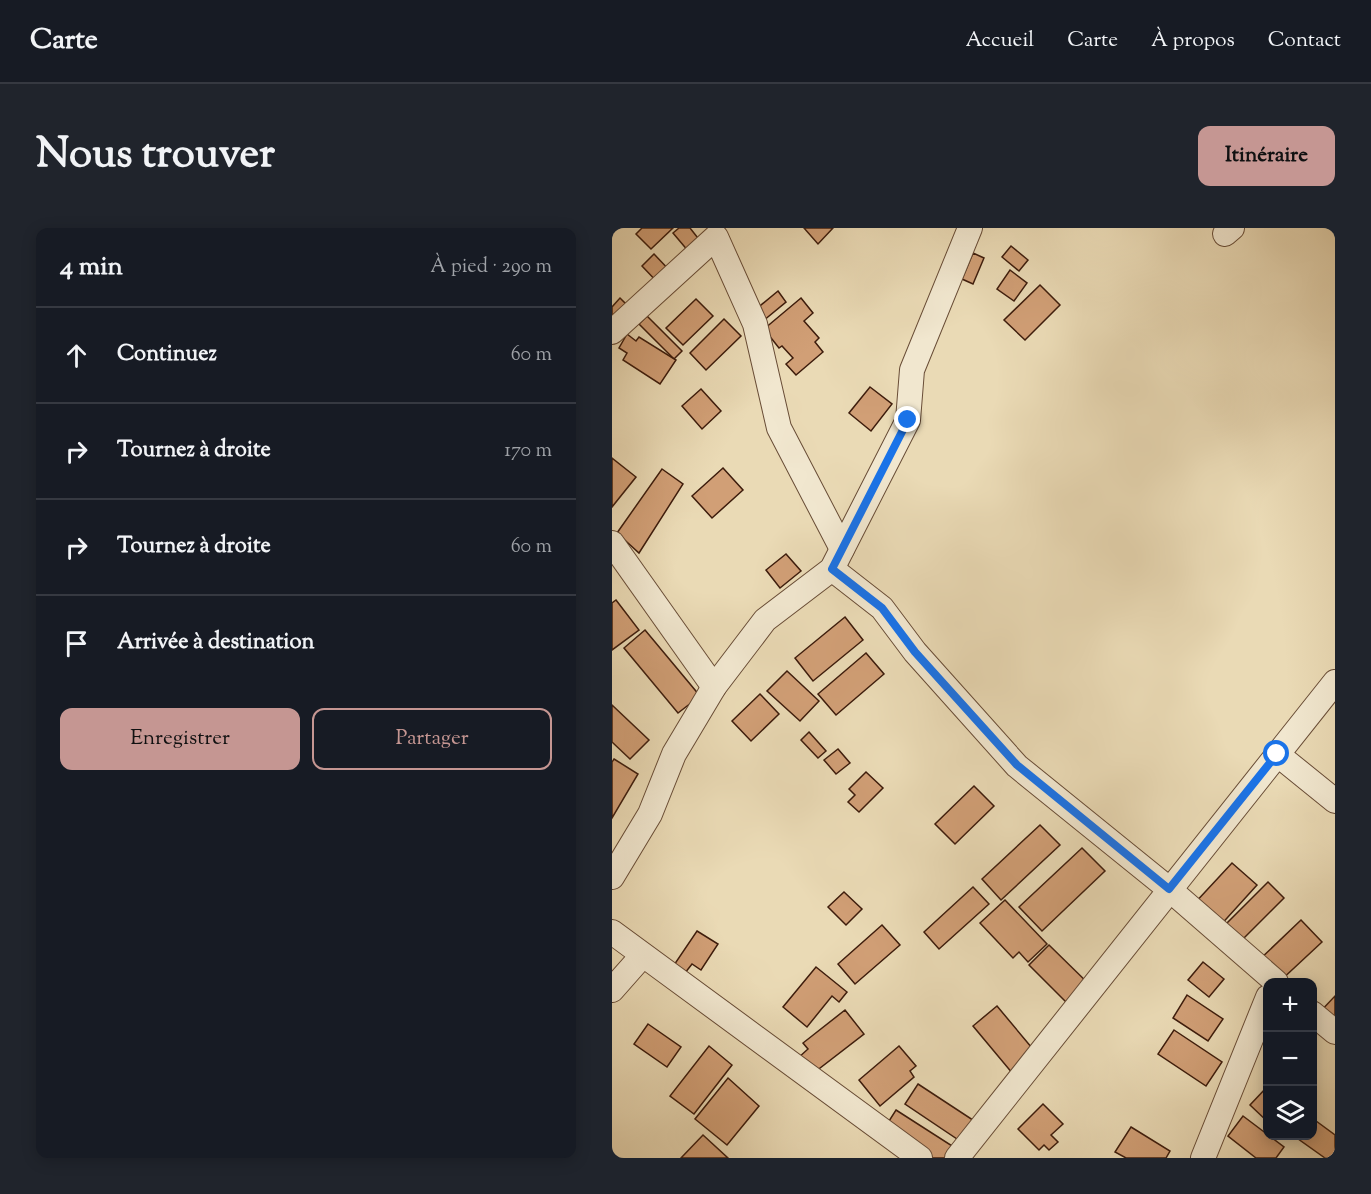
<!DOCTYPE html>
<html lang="fr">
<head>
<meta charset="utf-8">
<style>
	body { margin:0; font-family:"Sorts Mill Goudy",serif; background:#20242c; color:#f1f3f6 }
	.controls { position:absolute; right:18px; bottom:18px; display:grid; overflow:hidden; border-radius:12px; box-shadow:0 3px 15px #0003 }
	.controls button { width:54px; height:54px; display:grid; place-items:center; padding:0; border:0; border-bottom:2px solid #363941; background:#171b24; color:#f1f3f6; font:30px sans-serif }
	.stop { position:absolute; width:18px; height:18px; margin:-14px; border:4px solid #1a73e8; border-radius:50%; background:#fff }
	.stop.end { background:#1a73e8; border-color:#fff; box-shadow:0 2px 6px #0008 }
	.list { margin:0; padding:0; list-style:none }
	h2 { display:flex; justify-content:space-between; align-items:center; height:78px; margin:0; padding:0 24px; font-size:26px }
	h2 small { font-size:20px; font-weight:400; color:#9ea1a6 }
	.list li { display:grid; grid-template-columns:39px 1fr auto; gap:18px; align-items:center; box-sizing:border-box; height:96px; padding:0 24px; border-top:2px solid #363941 }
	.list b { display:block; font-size:22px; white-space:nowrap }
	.list em { font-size:20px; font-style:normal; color:#9ea1a6 }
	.actions { display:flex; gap:12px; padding:18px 24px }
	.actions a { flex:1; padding:14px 0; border:2px solid #c59692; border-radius:12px; text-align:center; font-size:21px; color:#c59692 }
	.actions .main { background:#c59692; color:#111 }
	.icon { flex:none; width:33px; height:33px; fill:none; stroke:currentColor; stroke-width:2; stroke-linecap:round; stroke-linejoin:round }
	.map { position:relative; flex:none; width:723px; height:930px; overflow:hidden; border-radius:12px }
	header { display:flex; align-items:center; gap:36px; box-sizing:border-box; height:84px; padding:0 30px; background:#171b24; border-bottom:2px solid #363941 }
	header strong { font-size:28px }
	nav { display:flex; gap:33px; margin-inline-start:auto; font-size:21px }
	.intro { display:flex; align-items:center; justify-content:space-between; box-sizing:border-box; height:144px; padding:0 36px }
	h1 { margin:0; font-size:42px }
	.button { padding:15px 27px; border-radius:12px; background:#c59692; color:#111; font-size:21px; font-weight:700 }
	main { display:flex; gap:36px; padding:0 36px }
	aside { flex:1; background:#171b24; border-radius:12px; box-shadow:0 3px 15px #0003 }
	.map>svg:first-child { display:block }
</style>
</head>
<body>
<header>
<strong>Carte</strong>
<nav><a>Accueil</a><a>Carte</a><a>À propos</a><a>Contact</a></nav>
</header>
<div class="intro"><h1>Nous trouver</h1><a class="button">Itinéraire</a></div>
<main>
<aside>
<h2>4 min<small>À pied · 290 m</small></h2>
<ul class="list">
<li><svg class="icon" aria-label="ahead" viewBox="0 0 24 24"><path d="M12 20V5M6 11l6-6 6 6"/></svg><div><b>Continuez</b></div><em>60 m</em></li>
<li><svg class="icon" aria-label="right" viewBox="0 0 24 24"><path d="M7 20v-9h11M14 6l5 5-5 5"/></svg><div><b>Tournez à droite</b></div><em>170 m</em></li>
<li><svg class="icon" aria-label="right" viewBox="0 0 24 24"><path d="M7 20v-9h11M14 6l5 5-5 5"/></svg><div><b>Tournez à droite</b></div><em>60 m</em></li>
<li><svg class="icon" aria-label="arrive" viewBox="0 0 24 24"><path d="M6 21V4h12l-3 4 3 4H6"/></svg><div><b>Arrivée à destination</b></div></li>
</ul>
<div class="actions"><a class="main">Enregistrer</a><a>Partager</a></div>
</aside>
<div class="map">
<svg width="723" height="930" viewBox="0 0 723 930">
	<rect width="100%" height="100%" fill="#eadab5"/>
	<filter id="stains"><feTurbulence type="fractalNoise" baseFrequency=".00333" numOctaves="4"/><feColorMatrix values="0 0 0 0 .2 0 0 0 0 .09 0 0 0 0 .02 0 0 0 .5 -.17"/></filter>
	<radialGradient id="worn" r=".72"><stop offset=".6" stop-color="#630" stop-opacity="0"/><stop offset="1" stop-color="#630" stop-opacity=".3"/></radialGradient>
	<g fill="#d19f76" stroke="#3d1c0c" stroke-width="1.5">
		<polygon points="30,0 61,0 39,21 24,6"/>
		<polygon points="67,0 78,0 89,14 77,24 61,5"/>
		<polygon points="192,0 221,0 206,16"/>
		<polygon points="399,18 416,32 407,43 390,29"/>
		<polygon points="361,25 372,30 361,56 350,51"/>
		<polygon points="42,26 60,45 48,57 30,38"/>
		<polygon points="398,42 415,55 402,73 385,61"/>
		<polygon points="428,57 448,77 413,112 392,92"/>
		<polygon points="166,63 174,74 151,93 143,82"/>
		<polygon points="8,70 21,83 0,98 0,79"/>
		<polygon points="189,70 201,85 192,93 207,110 203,114 211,124 184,147 174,136 181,130 170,118 167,120 152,101"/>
		<polygon points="84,71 101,88 71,117 54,100"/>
		<polygon points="35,88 70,123 62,131 27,96"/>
		<polygon points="112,91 129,108 94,142 78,125"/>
		<polygon points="15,106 24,113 27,109 64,132 48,156 11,132 15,125 7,120"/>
		<polygon points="258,159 280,176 259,203 237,185"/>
		<polygon points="89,161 109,183 90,201 70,178"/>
		<polygon points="0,230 24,249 0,279"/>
		<polygon points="111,240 131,262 100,290 80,268"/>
		<polygon points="50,241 71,256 27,325 5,305"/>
		<polygon points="174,326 189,343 168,360 154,342"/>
		<polygon points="4,372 27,402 0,422 0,375"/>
		<polygon points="233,389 251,412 201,453 183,430"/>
		<polygon points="33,402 88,468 66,485 12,420"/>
		<polygon points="254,425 272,446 224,487 206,466"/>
		<polygon points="175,443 207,473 188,493 155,463"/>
		<polygon points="148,466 167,486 139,513 120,493"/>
		<polygon points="0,477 37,512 18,531 0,514"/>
		<polygon points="197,504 214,523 206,530 189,512"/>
		<polygon points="226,521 238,535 224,546 212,532"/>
		<polygon points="2,531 26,546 0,590 0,534"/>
		<polygon points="254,544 271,560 247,584 236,574 243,567 237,561"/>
		<polygon points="362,558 382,578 343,616 323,596"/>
		<polygon points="428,597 448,617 389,672 370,651"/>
		<polygon points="470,620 493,643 430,703 407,679"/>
		<polygon points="620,635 645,657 606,700 581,677"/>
		<polygon points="656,654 672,670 625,717 609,701"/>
		<polygon points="361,659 377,676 327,721 312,704"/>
		<polygon points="232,664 250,681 234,697 216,679"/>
		<polygon points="393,672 435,716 416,734 407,724 401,730 368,695"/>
		<polygon points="689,692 710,714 667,754 645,734"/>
		<polygon points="270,697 288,717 243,756 226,736"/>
		<polygon points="85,703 106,716 89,742 80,736 73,745 62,737"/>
		<polygon points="437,717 483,762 463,783 417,737"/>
		<polygon points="591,734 612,751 597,769 576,752"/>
		<polygon points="204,739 235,764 227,774 220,768 195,799 171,779"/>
		<polygon points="575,767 611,791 596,813 561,790"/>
		<polygon points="723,768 723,799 707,785"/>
		<polygon points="385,778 425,826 401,846 361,798"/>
		<polygon points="233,782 252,806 199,847 186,830 196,821 191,815"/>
		<polygon points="36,796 69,819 55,839 22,816"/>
		<polygon points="562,802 610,834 594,858 546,826"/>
		<polygon points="97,818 120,837 82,886 58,868"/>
		<polygon points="287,818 304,838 298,843 302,849 268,878 247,852"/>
		<polygon points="116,850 147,878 115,917 83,891"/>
		<polygon points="306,856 367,896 354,917 293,876"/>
		<polygon points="656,858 656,894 638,877"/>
		<polygon points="431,876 451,896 439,907 446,914 437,922 432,917 427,922 406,901"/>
		<polygon points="284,882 348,923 344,930 310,930 270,904"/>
		<polygon points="631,888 672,919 664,930 644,930 616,908"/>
		<polygon points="700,890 723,907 723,930 713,930 682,908 700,908"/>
		<polygon points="519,899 558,923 554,930 514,930 503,924"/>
		<polygon points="91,907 116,930 69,930"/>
	</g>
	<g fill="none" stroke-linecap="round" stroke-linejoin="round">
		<defs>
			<g id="minor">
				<polyline points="613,6 620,0"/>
				<polyline points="0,104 104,9 143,96 167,200 230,321"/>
				<polyline points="0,315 102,459"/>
				<polyline points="220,341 270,380 303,424 405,538 557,661 664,754"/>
				<polyline points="665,526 723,573"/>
				<polyline points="0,649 38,586 62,526 102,459 153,392 220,341 296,192 300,142 358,0"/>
				<polyline points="0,704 308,930"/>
				<polyline points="0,762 30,728"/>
				<polyline points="700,785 723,804"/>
				<polyline points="345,930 723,454"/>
				<polyline points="591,930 656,769"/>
			</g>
		</defs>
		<use href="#minor" stroke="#684c36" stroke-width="26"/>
		<use href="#minor" stroke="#f1e7cf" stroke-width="24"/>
	</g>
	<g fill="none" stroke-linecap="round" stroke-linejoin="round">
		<polyline stroke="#1a73e8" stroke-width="8" points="296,192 220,341 270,380 303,424 405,537 557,661 665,526"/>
	</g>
	<rect width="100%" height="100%" filter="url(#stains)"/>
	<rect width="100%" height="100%" fill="url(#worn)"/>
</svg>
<div class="controls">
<button>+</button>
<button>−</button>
<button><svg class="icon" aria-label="layers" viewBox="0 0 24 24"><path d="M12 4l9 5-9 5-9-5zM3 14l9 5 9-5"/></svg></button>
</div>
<div class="stop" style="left:665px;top:526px"></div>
<div class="stop end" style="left:296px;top:192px"></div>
</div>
</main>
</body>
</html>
